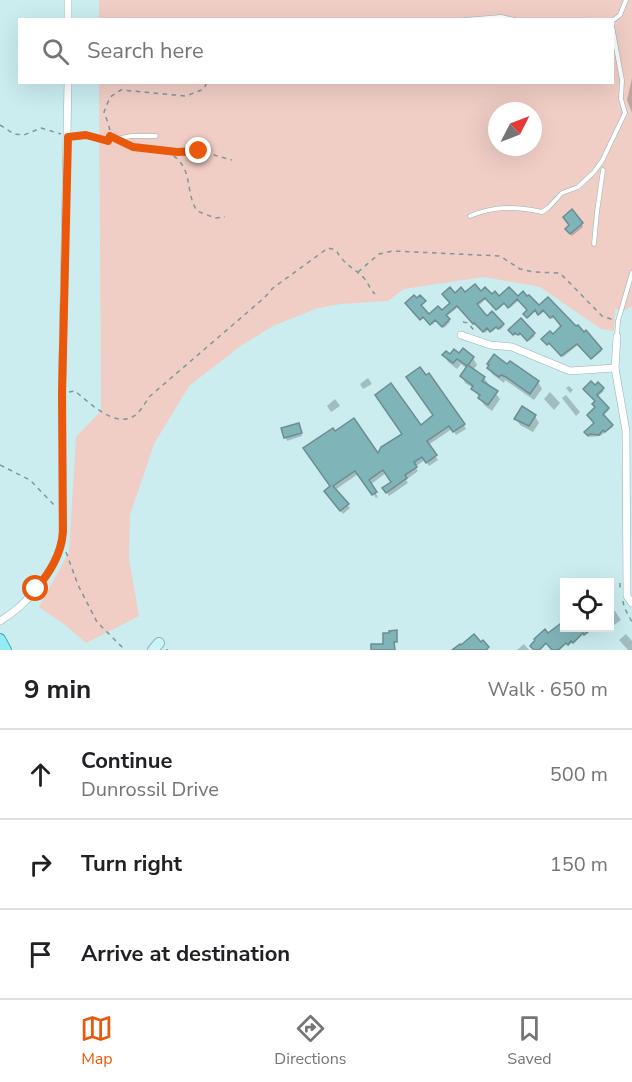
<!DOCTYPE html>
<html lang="en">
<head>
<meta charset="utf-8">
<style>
	body { margin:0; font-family:"Nunito Sans",sans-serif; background:#f2f2f2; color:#202124 }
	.controls { position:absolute; right:18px; bottom:18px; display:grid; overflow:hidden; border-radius:0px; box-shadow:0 6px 24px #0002 }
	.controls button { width:54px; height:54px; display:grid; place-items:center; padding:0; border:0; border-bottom:2px solid #e0e0e0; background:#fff; color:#202124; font:30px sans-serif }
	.compass { position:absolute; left:488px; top:102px; width:54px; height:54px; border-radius:50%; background:#fff; box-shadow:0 6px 24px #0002; rotate:48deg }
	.stop { position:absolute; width:18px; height:18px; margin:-14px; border:4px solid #ea580c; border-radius:50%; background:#fff }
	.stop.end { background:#ea580c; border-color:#fff; box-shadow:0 2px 6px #0008 }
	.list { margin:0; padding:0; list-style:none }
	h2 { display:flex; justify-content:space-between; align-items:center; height:78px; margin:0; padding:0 24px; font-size:26px }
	h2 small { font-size:20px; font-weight:400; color:#757577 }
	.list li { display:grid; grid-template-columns:39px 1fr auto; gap:18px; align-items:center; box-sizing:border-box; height:90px; padding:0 24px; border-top:2px solid #e0e0e0 }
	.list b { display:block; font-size:22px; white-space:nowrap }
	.list p { margin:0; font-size:20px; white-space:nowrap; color:#757577 }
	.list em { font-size:20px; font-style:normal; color:#757577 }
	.icon { flex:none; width:33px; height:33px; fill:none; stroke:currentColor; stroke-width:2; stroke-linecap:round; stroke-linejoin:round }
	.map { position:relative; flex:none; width:632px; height:650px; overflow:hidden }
	.search { position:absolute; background:#fff; box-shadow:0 6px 24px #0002; left:18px; right:18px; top:18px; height:66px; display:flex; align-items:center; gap:15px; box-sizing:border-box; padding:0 21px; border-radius:0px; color:#757577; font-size:22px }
	.sheet { height:348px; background:#fff }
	nav { display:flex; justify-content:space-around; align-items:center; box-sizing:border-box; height:84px; border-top:2px solid #e0e0e0; background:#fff; font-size:16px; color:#757577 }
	nav a { display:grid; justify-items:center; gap:3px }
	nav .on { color:#ea580c }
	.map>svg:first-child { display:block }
</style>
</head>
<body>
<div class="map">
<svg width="632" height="650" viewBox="0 0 632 650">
	<rect width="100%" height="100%" fill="#cbedf0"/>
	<path fill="#f0cec6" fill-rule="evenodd" d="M99,0H632V307L625,310L615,309L614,331L601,329L540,287L484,277L404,289L388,301L341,304L318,308L273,326L242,345L189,386L154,444L130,515L129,558L139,616L86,643L65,625L39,607L69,552L76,437L101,411L99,83L612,82V20H99ZM497,111H533V147H497Z"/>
	<g fill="#0003">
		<polygon points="632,78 632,113 627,100"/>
		<polygon points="582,224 583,227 572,236 569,232"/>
		<polygon points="481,293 499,298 518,298 538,307 576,328 602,351 592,359 579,344 563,357 550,343 548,345 543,339 553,336 563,326 554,317 552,319 545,311 540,315 536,311 528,318 525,314 529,311 519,300 510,308 505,303 498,310 487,298 477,307 487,318 492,313 504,326 500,330 497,327 492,332 489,329 485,333 476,323 474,325 458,307 446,317 450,322 444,328 437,320 432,325 425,317 421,320 408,305 425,302 425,303 421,307 429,316 442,312 451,303 455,295"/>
		<polygon points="521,320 535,336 529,341 522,334 519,336 517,333 515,336 510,330"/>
		<polygon points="444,356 473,358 477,365 473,370 484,378 500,399 492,411 484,405 473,388 465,383 462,376 467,369 461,364 457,369 448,362"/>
		<polygon points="510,363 538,382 542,389 534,400 505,380 504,383 492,374 489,368 508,366"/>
		<polygon points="368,378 372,384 363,389 360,384"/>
		<polygon points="598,384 604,391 597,397 609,410 603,416 613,427 600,436 590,437 586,433 596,424 597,402 595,387"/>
		<polygon points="569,386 573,390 570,393 566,388"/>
		<polygon points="550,392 560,403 554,410 544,399"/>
		<polygon points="566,395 580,412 576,416 562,398"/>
		<polygon points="335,399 340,406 331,412 327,406"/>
		<polygon points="535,416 539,423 533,432 520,425 516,419"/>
		<polygon points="299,424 302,436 287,441 283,429"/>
		<polygon points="464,425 466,429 456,435 452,429 428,445 438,460 429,466 425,460 415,467 418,471 406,480 408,483 389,496 384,488 393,482 386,473 370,485 378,497 376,498 358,474 335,490 350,508 343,514 328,495 331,487 307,453 379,456 421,427"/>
		<polygon points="615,611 621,620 606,631 604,628 610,628 610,615"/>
		<polygon points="564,622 564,628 590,628 592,630 586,635 584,633 574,643 573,642 569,645 567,643 560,650 553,650 547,643 541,650 535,650 532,646"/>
		<polygon points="626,634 632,641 632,650 628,650 619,640"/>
		<polygon points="524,644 529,650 517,650"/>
	</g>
	<g fill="#7fb4b9" stroke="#6d8d90" stroke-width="1.5">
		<polygon points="572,209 583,223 570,234 565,229 569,225 563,217"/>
		<polygon points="475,284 481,291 485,287 492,294 495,291 499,296 509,287 518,296 523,291 527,296 529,295 539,305 548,297 576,326 578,325 584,332 586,330 602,349 591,359 577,344 561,356 549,343 547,345 541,339 550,331 553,334 561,326 553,316 550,318 543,310 538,315 535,310 527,318 523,314 527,310 517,299 508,308 504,303 496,310 485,298 477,304 487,316 492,311 504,324 498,329 496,327 490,332 487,328 483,332 474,323 473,324 457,306 446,315 450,319 442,327 435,320 430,325 423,317 420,320 405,303 414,295 417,298 420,295 426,301 421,305 429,314 438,306 442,310 450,303 442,294 450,287 455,293 461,287 465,292"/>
		<polygon points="521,318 535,333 527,341 520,333 518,335 515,333 513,335 508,330"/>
		<polygon points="463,348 474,357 468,365 485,377 482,381 498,391 488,405 478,398 480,395 471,389 473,386 460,376 467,366 457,359 453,363 442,355 446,351 450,354 454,349 459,353"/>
		<polygon points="494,354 507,364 510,361 539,381 530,394 506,377 501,375 499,377 487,368 489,365 487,364"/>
		<polygon points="420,367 426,375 429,373 465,424 453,432 449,426 427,441 437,455 426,463 422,457 414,462 417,467 405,475 407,478 386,493 382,488 391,482 383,470 369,480 377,492 372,495 355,471 333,486 349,504 340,511 324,491 330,486 303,448 333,428 335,431 354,418 378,453 381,447 402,434 375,395 391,383 421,425 433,415 406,377"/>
		<polygon points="591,381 595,385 598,382 604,388 597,395 609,408 603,414 613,425 605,432 603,430 599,435 590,434 588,436 584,432 594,423 587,415 595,407 592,404 595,401 583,389"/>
		<polygon points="522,406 536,415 529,426 514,419"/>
		<polygon points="299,423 302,433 284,438 281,428"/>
		<polygon points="564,621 564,627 593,627 584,635 583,633 573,643 571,641 568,645 566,643 558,650 552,650 546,643 539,650 534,650 530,646 535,640 534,639 545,629 548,633"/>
		<polygon points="397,630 397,642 394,642 395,650 371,650 371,644 383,644 383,633 389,633 389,631"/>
		<polygon points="474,634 481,642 483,640 489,647 486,650 452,650 460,644 461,645"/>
	</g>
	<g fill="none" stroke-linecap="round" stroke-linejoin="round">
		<defs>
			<g id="lane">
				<polyline points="465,20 501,17 515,20"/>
				<polyline points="612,21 620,15 626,0"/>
				<polyline points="116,139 131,136 156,136"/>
				<polyline points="548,208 562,193 578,187 594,172 602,161 625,113 621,99 622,80 612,26"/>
				<path d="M470,216C494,206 516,206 542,212L548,208"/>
				<polyline points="594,244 597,212 603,170"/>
				<polyline points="617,336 618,321 632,273"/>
			</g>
			<g id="street">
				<polyline points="68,20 68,0"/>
				<polyline points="461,335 490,345 512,347 570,371 615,368"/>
				<polyline points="617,337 615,368 626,431 627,596 632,603"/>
				<path d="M0,621C28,604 53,574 62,542V393L68,82"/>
			</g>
			<polyline id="secondary" points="153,650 159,643"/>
			<polyline id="primary" points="0,639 6,650"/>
		</defs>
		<use href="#lane" stroke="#93b4b7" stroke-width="5"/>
		<use href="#street" stroke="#93b4b7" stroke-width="8"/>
		<use href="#secondary" stroke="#93b4b7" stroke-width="12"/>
		<use href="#primary" stroke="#3ea2aa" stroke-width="12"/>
		<g stroke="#7e9799" stroke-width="1.5" stroke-dasharray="4.5 4.5" stroke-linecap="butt">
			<polyline points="0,125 14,134 24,135 41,128 61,134"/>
			<path d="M75,136L86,135L108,141C113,132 107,121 104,112L110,97L121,90L186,96L204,89L207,82"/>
			<polyline points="125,143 133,147 178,152 199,151 232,160"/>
			<path d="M166,151C196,167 183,188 197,211L215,218L225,217"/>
			<polyline points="358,272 379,254 393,251 500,256 520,269 533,272 560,273 602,316 614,320"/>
			<polyline points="463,322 468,323 476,333"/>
			<path d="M69,392L75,391C90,403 118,432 138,413C142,408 146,402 149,397L264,298L273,288L328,248L336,250C345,266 352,266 364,278C368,283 370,289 375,294"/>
			<polyline points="0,465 30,480 56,507"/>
			<polyline points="66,552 78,585 97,622 125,650"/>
			<polyline points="620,583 620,591"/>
			<polyline points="623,601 624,607 632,622"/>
			<polyline points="167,650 167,649"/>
		</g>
		<use href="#lane" stroke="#fff" stroke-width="4"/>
		<use href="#street" stroke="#fff" stroke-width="7"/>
		<use href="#secondary" stroke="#caf6f9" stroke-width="10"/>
		<use href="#primary" stroke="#94ecf4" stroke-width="10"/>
	</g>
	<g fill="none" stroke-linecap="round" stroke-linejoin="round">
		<path stroke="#ea580c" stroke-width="8" d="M36,589C50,572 61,555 63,532L62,393L68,137L86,135L108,141L110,136L133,147L177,152L199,151"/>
	</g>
</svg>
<div class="controls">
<button><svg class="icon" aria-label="locate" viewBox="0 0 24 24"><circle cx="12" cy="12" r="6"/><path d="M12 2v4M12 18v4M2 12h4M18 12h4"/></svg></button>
</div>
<svg class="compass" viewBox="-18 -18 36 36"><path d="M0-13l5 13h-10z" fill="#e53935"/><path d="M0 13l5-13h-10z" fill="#757577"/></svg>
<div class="stop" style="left:36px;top:589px"></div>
<div class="stop end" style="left:199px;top:151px"></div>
<div class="search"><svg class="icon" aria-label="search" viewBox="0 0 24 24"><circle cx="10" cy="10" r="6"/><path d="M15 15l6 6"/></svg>Search here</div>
</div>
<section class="sheet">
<h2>9 min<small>Walk · 650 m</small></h2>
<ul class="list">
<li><svg class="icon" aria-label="ahead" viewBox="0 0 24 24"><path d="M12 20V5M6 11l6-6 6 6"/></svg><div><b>Continue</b><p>Dunrossil Drive</p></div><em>500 m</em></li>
<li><svg class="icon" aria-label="right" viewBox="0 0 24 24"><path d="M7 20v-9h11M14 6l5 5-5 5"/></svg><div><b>Turn right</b></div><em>150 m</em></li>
<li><svg class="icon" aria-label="arrive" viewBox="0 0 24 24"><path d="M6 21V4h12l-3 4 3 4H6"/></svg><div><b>Arrive at destination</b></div></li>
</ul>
</section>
<nav>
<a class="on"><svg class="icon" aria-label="map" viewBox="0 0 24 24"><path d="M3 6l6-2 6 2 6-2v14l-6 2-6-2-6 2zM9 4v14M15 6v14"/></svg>Map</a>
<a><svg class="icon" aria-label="directions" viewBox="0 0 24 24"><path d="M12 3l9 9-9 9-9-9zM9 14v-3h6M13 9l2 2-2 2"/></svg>Directions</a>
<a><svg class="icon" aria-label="saved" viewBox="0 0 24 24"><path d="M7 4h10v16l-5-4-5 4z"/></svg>Saved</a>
</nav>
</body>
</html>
